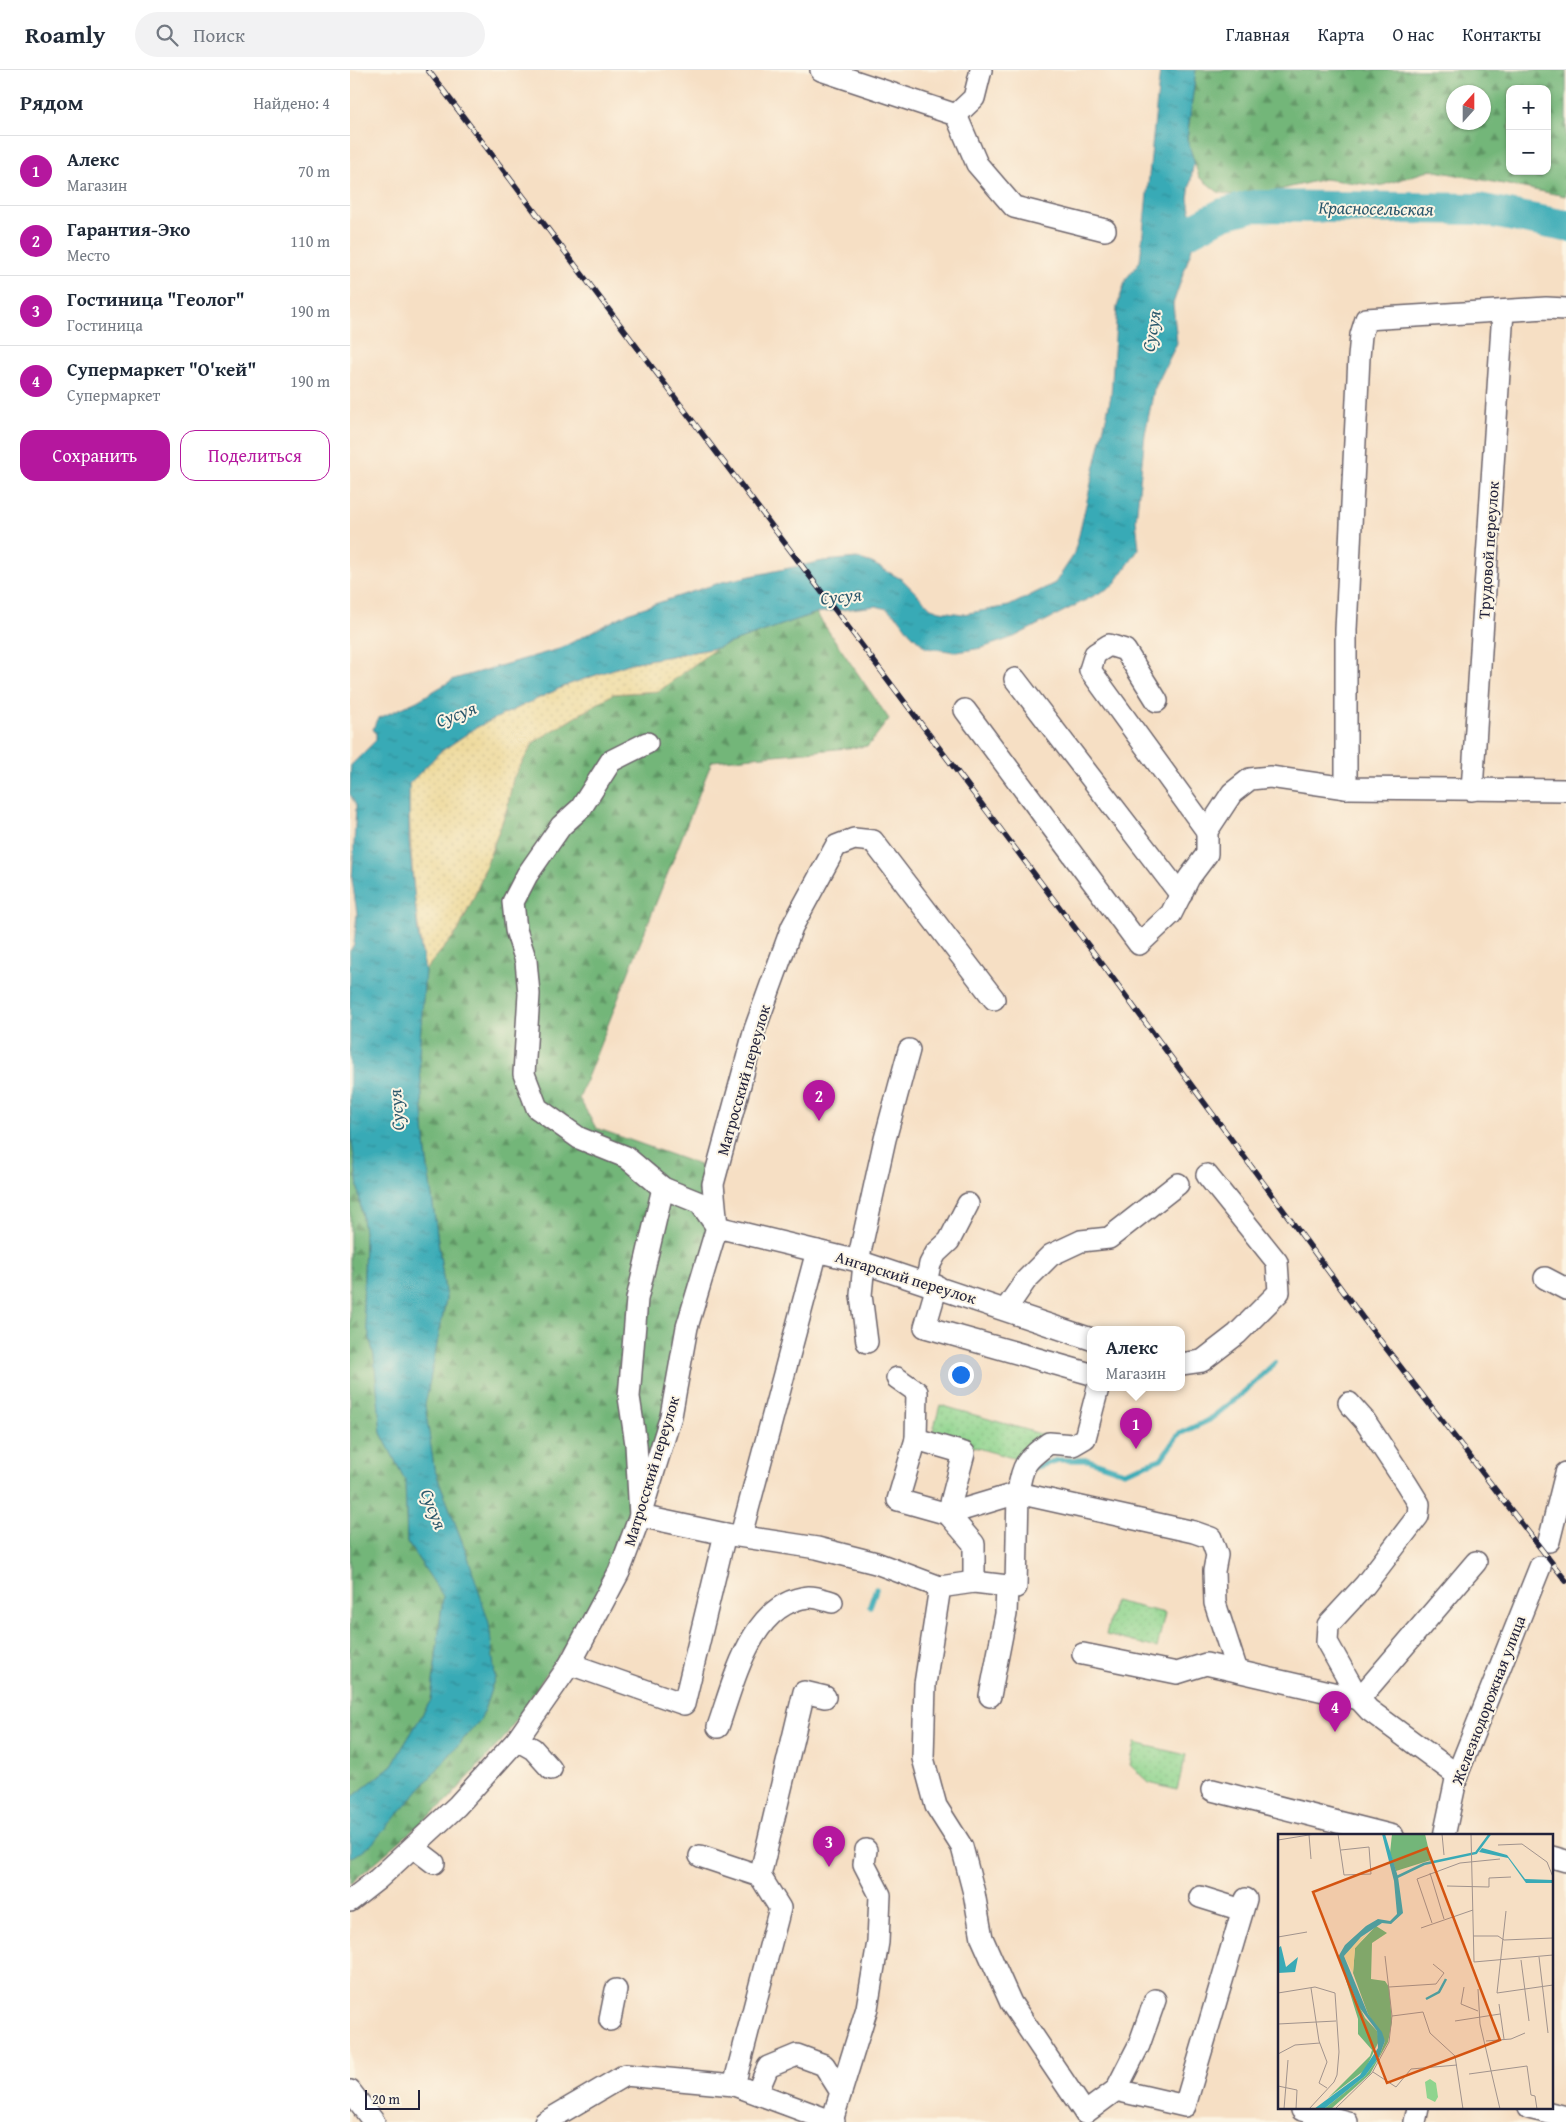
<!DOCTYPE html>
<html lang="ru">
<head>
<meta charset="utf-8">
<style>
	body { margin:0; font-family:"Gentium Book Plus",serif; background:#f2f2f3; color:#1f2937 }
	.controls { position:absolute; right:15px; top:15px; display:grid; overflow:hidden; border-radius:10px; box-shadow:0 1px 4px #0004 }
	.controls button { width:45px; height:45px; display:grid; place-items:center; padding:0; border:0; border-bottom:1px solid #e0e1e3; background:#fff; color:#1f2937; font:25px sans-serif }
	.compass { position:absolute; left:1096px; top:15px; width:45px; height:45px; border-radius:50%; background:#fff; box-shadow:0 1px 4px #0004; rotate:21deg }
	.scale { position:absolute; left:15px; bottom:12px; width:55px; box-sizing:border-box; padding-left:5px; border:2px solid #22223b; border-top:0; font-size:14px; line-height:18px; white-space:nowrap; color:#22223b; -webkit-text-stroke:4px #fcf5e5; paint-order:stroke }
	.you { position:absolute; left:610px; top:1304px; width:18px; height:18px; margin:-12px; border:4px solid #fff; border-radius:50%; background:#1a73e8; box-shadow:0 0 0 8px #1a73e833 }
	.badge { display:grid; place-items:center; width:32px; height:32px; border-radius:50%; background:#b5179e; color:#fff; font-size:16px; font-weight:700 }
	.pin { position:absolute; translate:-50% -41px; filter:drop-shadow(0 1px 2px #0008) }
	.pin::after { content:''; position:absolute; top:26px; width:18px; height:15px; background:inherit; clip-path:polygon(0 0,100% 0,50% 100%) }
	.popup { position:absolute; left:737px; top:1256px; width:98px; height:65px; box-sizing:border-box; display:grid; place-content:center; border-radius:10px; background:#fff; filter:drop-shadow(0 1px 4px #0005); font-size:16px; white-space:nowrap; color:#747a83 }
	.popup b { font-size:19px; color:#1f2937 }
	.popup::after { content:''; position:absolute; left:50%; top:100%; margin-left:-10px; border:10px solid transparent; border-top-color:#fff }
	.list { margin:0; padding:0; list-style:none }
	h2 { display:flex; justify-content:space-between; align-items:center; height:65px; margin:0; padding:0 20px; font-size:21px }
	h2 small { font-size:16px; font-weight:400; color:#747a83 }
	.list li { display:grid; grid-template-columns:32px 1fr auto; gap:15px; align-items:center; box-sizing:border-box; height:70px; padding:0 20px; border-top:1px solid #e0e1e3 }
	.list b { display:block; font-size:19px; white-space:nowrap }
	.list p { margin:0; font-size:16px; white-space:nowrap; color:#747a83 }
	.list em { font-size:16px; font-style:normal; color:#747a83 }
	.actions { display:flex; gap:10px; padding:15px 20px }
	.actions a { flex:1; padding:11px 0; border:1px solid #b5179e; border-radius:15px; text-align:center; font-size:18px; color:#b5179e }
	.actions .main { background:#b5179e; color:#fff }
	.icon { flex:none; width:28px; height:28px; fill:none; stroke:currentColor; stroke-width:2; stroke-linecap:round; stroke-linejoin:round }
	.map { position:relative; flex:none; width:1216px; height:2052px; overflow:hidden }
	header { display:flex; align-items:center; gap:30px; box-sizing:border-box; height:70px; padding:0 25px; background:#fff; border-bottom:1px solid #e0e1e3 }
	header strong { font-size:24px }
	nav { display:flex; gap:28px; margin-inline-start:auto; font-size:18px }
	.search { width:350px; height:45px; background:#f2f2f3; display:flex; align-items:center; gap:12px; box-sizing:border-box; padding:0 18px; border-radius:28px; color:#747a83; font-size:19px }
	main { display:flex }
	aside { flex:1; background:#fff }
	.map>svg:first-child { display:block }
</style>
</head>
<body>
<header>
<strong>Roamly</strong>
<div class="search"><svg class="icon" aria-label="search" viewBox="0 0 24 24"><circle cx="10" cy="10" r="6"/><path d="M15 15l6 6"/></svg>Поиск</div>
<nav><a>Главная</a><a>Карта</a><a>О нас</a><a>Контакты</a></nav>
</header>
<main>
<aside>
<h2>Рядом<small>Найдено: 4</small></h2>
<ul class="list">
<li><span class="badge">1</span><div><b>Алекс</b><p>Магазин</p></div><em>70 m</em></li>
<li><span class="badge">2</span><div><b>Гарантия-Эко</b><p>Место</p></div><em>110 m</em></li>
<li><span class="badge">3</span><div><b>Гостиница &quot;Геолог&quot;</b><p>Гостиница</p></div><em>190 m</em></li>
<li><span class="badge">4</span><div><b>Супермаркет &quot;О'кей&quot;</b><p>Супермаркет</p></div><em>190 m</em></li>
</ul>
<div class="actions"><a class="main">Сохранить</a><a>Поделиться</a></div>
</aside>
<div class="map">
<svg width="1216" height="2052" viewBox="0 0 1216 2052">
	<defs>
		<pattern id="forest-firs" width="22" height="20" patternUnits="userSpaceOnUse" patternTransform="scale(1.25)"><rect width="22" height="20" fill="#73b679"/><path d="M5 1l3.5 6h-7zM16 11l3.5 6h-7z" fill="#5e9464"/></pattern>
		<pattern id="sand-dots" width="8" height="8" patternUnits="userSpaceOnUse" patternTransform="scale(1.25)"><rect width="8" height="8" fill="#eeda9e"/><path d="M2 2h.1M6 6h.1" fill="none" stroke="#ccbb89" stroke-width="1.8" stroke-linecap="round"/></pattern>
		<pattern id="park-dots" width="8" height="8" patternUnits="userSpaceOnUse" patternTransform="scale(1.25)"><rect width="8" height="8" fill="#8fd48e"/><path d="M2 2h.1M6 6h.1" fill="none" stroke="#7bb67b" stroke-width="1.8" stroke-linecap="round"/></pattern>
		<pattern id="water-ripples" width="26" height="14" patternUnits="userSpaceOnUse" patternTransform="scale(1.25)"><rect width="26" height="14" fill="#39aab6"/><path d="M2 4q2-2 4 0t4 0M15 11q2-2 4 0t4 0" fill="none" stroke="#308a95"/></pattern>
	</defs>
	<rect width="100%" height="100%" fill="#fcf5e5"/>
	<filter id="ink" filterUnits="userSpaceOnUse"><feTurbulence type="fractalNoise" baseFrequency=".02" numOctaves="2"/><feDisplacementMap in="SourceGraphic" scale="10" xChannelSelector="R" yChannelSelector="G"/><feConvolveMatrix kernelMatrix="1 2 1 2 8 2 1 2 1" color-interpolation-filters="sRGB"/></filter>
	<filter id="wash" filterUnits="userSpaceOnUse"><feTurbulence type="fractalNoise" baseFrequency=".0096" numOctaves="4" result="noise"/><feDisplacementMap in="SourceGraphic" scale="20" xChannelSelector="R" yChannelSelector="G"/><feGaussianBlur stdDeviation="1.12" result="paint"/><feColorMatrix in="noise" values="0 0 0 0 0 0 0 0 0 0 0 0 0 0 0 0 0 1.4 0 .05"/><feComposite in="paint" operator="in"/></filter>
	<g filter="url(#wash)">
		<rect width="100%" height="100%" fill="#f6dfc4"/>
		<g fill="url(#forest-firs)" stroke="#4a6c5a" fill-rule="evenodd">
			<path d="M846,0H1216V124L1215,126L1081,100L1030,116L974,109L896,128L868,122L849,107L837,69ZM1160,19H1197V101H1160ZM1104,22H1134V52H1104Z"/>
			<polygon points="466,543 539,649 518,676 362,691 229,1028 246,1058 350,1095 367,1157 269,1502 200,1598 155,1667 98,1730 0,1814 0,1788 20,1775 131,1649 145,1607 118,1487 84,1398 74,1335 96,1229 76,1084 69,984 75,900 108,861 127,820 157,739 163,708 184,672 263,624 309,621 366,578"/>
			<polygon points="0,1026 2,1072 15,1170 13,1238 24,1285 31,1363 55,1410 57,1472 93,1525 81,1630 42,1695 0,1729"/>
		</g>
		<path fill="url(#sand-dots)" stroke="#887e6c" d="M366,578L309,621L263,624L184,672L163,708L157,738L127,820L108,861L75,900C64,839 59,777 59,714L90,682L127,657L217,615L281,593Z"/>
		<g fill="url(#park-dots)" stroke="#587b64">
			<polygon points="590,1335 698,1366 666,1389 582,1365"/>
			<polygon points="764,1531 815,1543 807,1578 756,1565"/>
			<polygon points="785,1673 836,1685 827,1720 799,1713 780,1695"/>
		</g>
		<polygon fill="url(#water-ripples)" stroke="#2e6678" points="810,0 846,0 837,69 844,91 838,128 845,169 823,234 827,273 804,320 795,364 786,450 789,479 763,516 664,567 632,578 607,582 576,578 560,563 549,548 537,539 526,536 466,543 366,578 281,593 217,615 127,657 90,682 59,714 59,772 68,863 75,900 69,984 76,1084 96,1229 75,1335 84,1398 118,1487 139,1553 145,1607 131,1649 20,1776 0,1788 0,1729 42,1695 81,1630 93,1526 57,1472 55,1410 31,1363 24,1286 13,1238 15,1170 2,1072 0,1026 0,881 4,874 7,843 2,810 6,736 0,724 1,695 26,670 26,664 23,659 27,649 67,631 104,609 209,579 280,542 372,512 473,491 507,488 522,493 553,510 581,538 590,541 613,544 659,536 705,513 723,486 729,465 761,326 767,237 776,209 790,191"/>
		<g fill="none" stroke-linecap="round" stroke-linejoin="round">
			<g stroke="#39aab6" stroke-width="5.5">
				<polyline points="682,1398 708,1390 738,1390 774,1402 811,1389 829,1364 859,1350 893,1323 925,1293"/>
				<polyline points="520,1536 526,1519"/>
			</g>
			<polyline stroke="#39aab6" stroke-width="32" points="840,161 873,144 903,136 1128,139 1216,156"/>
		</g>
	</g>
	<g filter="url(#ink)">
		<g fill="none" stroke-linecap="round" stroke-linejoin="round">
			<defs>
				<g id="minor">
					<polyline points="471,0 606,45"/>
					<polyline points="606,45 627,94 664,137 755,160"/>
					<polyline points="606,45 624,28 631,0"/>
					<polyline points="665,609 831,825"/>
					<polyline points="807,631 775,580 759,575 745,584 740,600 857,761"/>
					<polyline points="615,640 789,874 821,844 839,808 857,784 857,761 882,723 900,709 920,707 996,718 1216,720"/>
					<polyline points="297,673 261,691 231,738 211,756 177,805 163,832 166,860 176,891 179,924 174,1004 187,1038 229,1068 276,1087 313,1118"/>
					<polyline points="996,718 996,560 1009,287 1011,265 1016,249 1196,238 1216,239"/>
					<polyline points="1122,720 1153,241"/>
					<polyline points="508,1191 535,1069 559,980"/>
					<polyline points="514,1193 511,1225 517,1272"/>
					<polyline points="1195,1208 1216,1219"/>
					<polyline points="576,1213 580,1194 586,1183 599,1171 618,1134"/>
					<polyline points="587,1216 575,1257 741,1304"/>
					<polyline points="656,1239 676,1210 701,1185 731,1171 759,1168 828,1114"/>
					<polyline points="741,1269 508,1191 367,1157 350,1133 313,1118 287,1229 279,1327 286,1374 290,1446 375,1464 467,1478 526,1493 590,1517 624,1512 666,1517 668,1423 844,1462 861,1468 867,1485 864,1501 865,1533 887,1601"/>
					<polyline points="831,1294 852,1291 887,1264 929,1222 927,1192 857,1105"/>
					<path d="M547,1308L567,1322L566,1369L548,1430L598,1444L668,1423C672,1394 676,1390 699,1373L723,1375L735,1368L748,1318"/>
					<polyline points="999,1333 1015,1351 1056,1413 1069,1434 1068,1446 1015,1515 978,1555 977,1572 1009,1629 1019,1640 1107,1705"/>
					<polyline points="566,1369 614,1383 598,1444 624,1474 624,1512"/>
					<polyline points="391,1465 467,1181"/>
					<polyline points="1199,1471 1216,1403"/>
					<polyline points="590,1517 575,1614 573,1688 586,1736 612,1777 624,1823 632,1868 661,1933 735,2043"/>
					<polyline points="733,1584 827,1603 856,1594 1009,1629 1126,1492"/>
					<polyline points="220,1594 334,1634 375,1464"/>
					<polyline points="640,1626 656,1544 657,1516"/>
					<path d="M368,1657C384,1612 401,1532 459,1527C467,1527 475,1530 482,1532"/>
					<polyline points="167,1670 183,1679 201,1699"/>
					<polyline points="862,1720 1043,1766"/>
					<polyline points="1094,1766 1107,1705 1190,1497"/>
					<polyline points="63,1777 84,1793"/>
					<polyline points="350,1786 410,1806"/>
					<polyline points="1202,1787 1216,1791"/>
					<polyline points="850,1827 892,1840"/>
					<polyline points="0,1831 28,1809 107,1736 167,1670 220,1594 269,1502 290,1446 321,1346 337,1257 367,1157 363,1114 405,959 442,857 486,776 504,769 523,771 644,929"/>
					<polyline points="260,1950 266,1920"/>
					<polyline points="384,2015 430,1838 410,1806 454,1622 475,1627"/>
					<polyline points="766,2020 835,2036 896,1829"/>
					<polyline points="0,2021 24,2052"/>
					<polyline points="491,2022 517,1938 528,1872 530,1825 514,1794 516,1780"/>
					<polyline points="407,2023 418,1997 447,1985 474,1995 491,2022 482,2051"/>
					<polyline points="1179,2038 1216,2047"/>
					<polyline points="952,2040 997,2052"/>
					<polyline points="735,2043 766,2020 789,1975 805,1930"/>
					<polyline points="195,2052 275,2005 384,2015 484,2052"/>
					<polyline points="1065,2052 1068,2038"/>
				</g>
			</defs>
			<use href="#minor" stroke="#6c646b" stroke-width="24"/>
			<use href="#minor" stroke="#fff" stroke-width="21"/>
			<defs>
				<polyline id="rail" points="78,0 756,899 1012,1247 1216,1511"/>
			</defs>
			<use href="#rail" stroke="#22223b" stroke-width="5.5"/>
			<use href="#rail" stroke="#fcf5e5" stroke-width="4" stroke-dasharray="11" stroke-linecap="butt"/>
		</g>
	</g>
	<g text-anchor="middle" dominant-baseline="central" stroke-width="4" stroke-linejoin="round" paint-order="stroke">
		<g font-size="16" fill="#22223b" stroke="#fcf5e5">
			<text transform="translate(1138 480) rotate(-86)">Трудовой переулок</text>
			<text transform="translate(393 1010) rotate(-74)">Матросский переулок</text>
			<text transform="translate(556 1207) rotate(17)">Ангарский переулок</text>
			<text transform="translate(301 1401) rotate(-73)">Матросский переулок</text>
			<text transform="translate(1138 1630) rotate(-69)">Железнодорожная улица</text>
		</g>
		<g font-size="18" font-style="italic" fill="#2b586c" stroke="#fcf5e5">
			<text transform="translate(1026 138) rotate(1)">Красносельская</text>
			<text transform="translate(801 261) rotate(-81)">Сусуя</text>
			<text transform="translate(491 526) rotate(-6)">Сусуя</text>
			<text transform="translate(106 644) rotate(-21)">Сусуя</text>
			<text transform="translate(46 1040) rotate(-95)">Сусуя</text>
			<text transform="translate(84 1439) rotate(68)">Сусуя</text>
		</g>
	</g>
	<g transform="translate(928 1764)">
		<rect width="275" height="275" fill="#f6dfc4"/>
		<path d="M114,0H147L153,26L118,37L112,19ZM98,92L109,99L94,109L93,145L107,147L111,153L114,188L110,208L92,240L53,275H46L87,242L101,223L107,207L90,180L75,139L77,114ZM67,143L87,184L99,197L101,207L87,236L50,264L92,222L94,216L80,200V185Z" fill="#73b679"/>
		<path d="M90,99L77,114L75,139L66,122L78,107Z" fill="#eeda9e"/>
		<path d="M152,245L158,249L160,263L157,268L149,264L147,248Z" fill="#8fd48e"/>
		<path d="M104,0H107L120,43L125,79L113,90L104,89L83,103L66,122L90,180L104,198L107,207L101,223L87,242L46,275H36L82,241L100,214L99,197L81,173L60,123L67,111L88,92L100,85L112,87L119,80L116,47ZM204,14L229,21L247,45L275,46V49H248L230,24L201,18ZM3,112L8,133L20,123L17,138L0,139V114Z" fill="#39aab6"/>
		<path fill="none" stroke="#39aab6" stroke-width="2.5" d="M119,43L146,30L198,19L212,0M148,165L161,158L168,145"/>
		<path fill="none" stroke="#a1938d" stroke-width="1" d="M60,0L66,41L93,40L91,13L63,16M164,0L166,21M193,0L196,128L275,121M31,1L33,25M0,6L37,0M220,11L244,10L269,28L275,43M152,39L166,85M169,52L211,53V44L233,43M228,77L219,159L275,151M154,89L139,45L182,29L222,25M143,94L195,76M195,102H220L226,106L275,104M0,103L29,98M261,123L270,199M243,126L251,187M111,153L158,150L166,139L155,130M186,153L183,170L200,177M33,154L41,207L49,228L41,249L49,254M200,155L202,190L222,275M0,159L37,153L57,159L61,218L59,241L56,248L31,275M221,170L226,205M114,182L145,178L152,199L177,222M177,187L222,180M0,190L58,187M208,207L233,205L247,199M0,220L17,211L42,209M177,222L185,275M95,238L118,253L133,235L179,231M191,240L249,232L253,261L257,262L259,275M0,252L19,256L18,275M6,275L10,226M57,275L94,239L111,208L114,182L107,122"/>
		<path fill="#d45411" fill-opacity="0.15" stroke="#d45411" stroke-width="2.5" d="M149,14L222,206L109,249L35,58Z"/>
		<rect width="275" height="275" fill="none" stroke="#22223b" stroke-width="2.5"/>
	</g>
</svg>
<div class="controls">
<button>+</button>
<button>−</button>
</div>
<svg class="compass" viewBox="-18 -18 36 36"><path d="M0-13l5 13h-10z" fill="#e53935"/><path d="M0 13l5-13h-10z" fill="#747a83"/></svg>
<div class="scale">20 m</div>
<div class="you"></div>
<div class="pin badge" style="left:786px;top:1379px">1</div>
<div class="popup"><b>Алекс</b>Магазин</div>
<div class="pin badge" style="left:469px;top:1051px">2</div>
<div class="pin badge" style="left:479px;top:1797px">3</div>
<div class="pin badge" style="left:985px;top:1662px">4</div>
</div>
</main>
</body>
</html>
